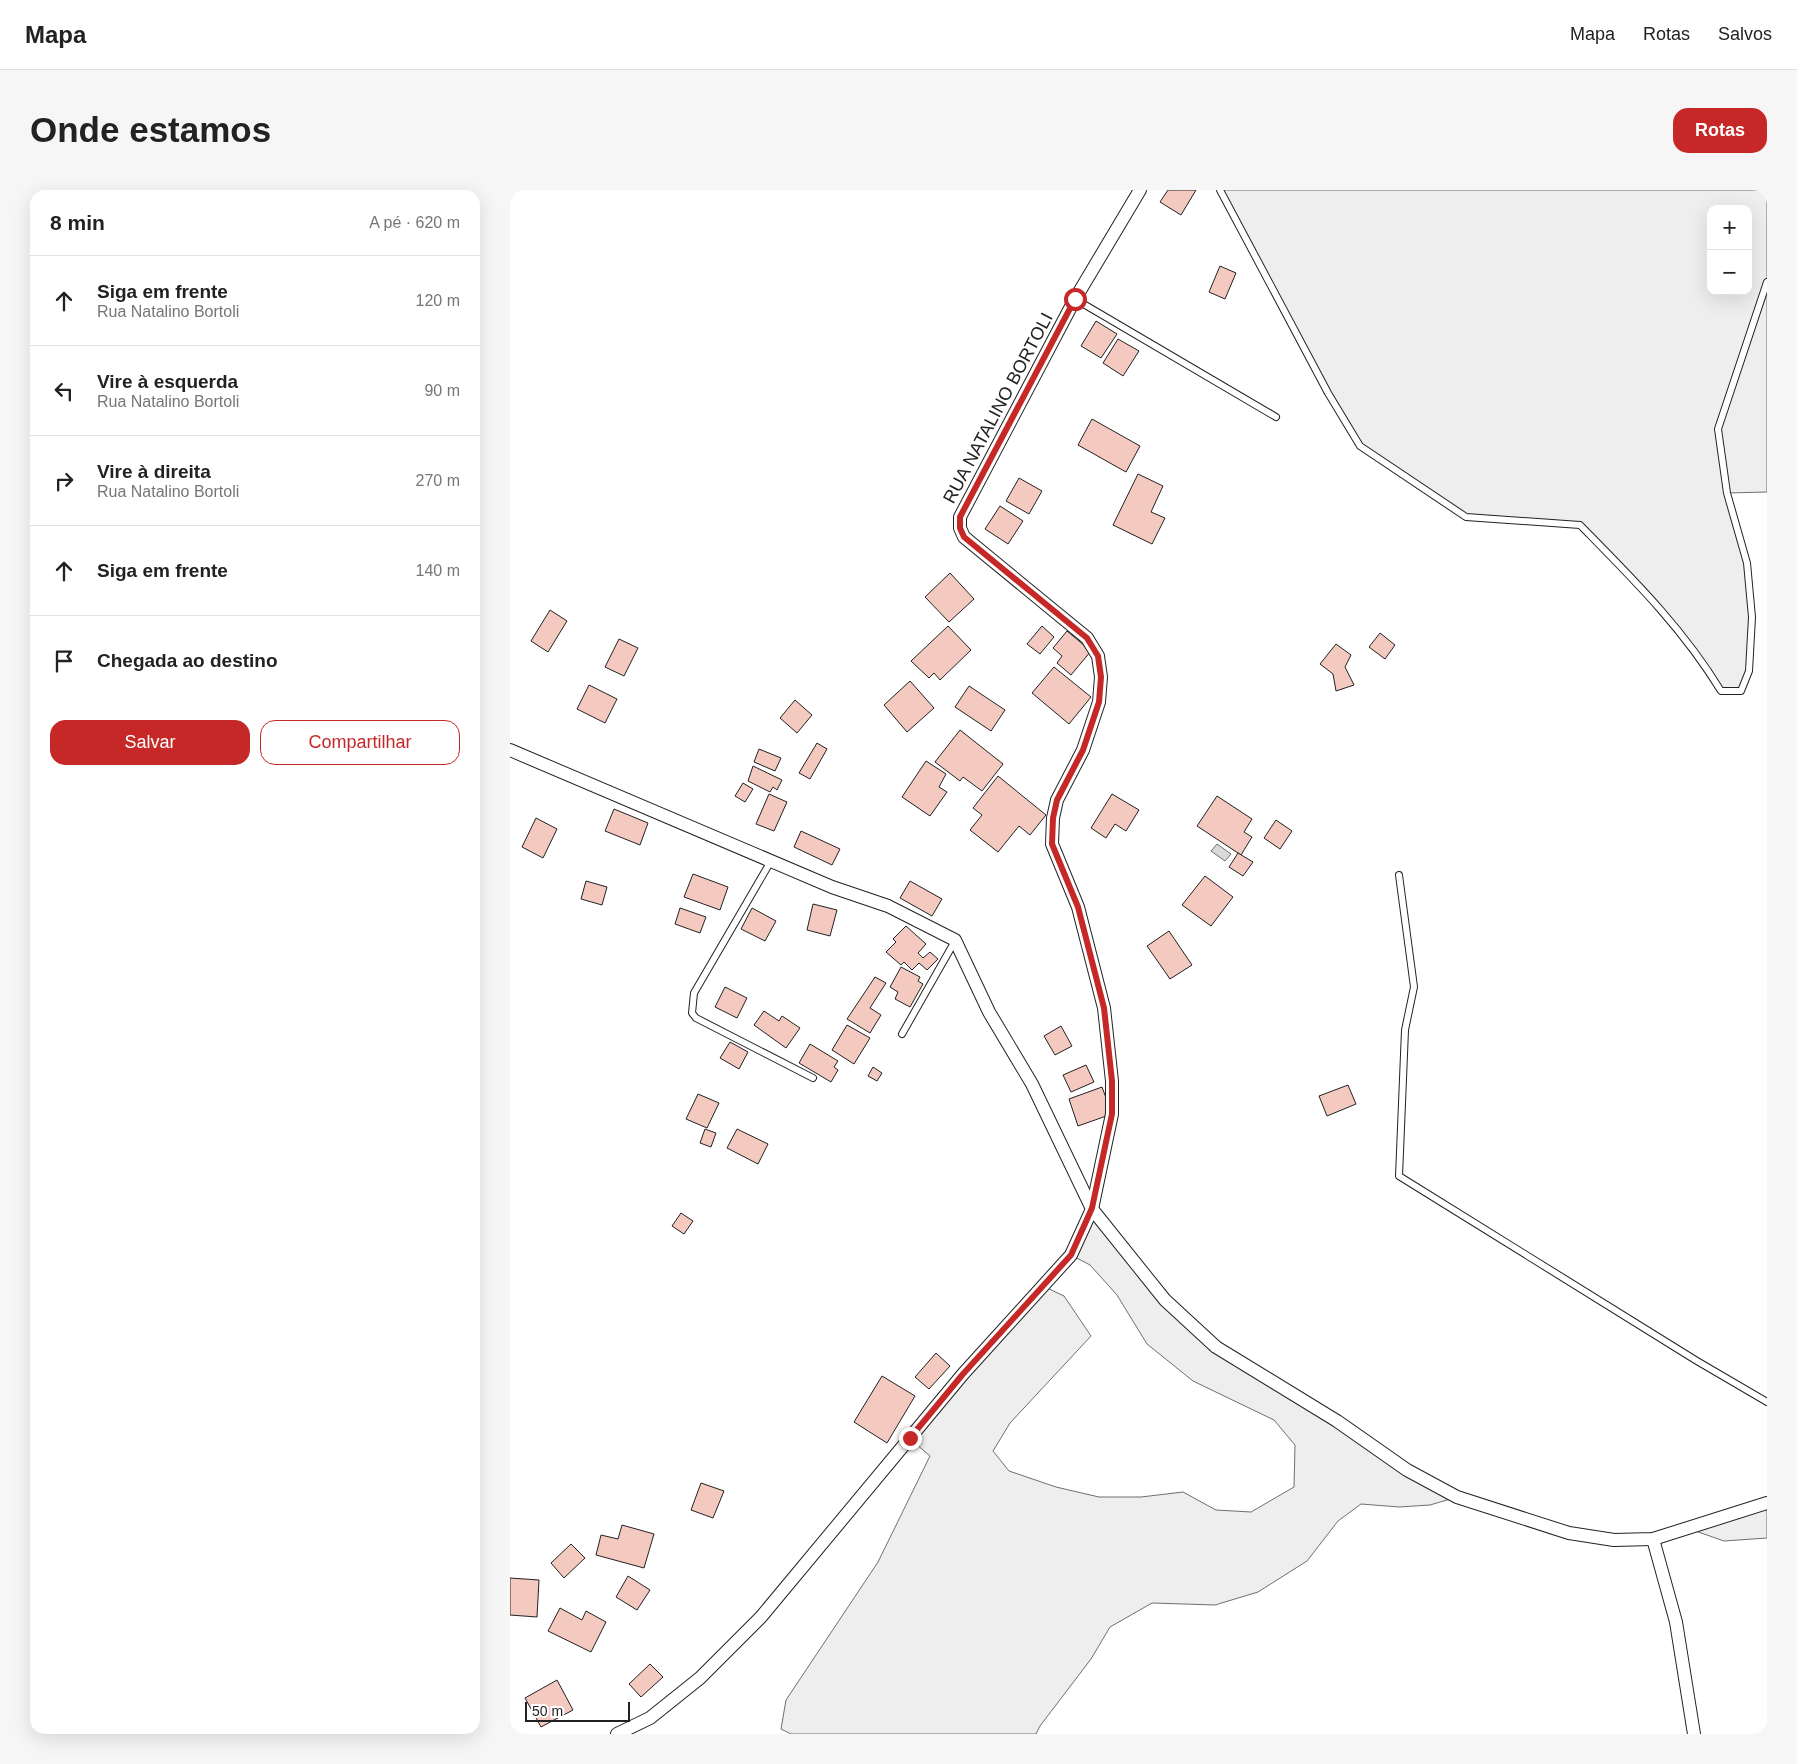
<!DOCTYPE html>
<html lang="pt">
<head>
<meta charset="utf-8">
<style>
	body { margin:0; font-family:Helvetica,sans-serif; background:#f6f6f6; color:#222 }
	.controls { position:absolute; right:15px; top:15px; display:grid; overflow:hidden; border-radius:10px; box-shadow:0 5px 20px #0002 }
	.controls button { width:45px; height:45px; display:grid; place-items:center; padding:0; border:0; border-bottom:1px solid #e0e0e0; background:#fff; color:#222; font:25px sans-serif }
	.scale { position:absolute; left:15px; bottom:12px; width:105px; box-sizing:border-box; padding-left:5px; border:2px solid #222; border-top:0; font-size:14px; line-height:18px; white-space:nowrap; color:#222; -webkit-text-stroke:4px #fff; paint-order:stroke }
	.stop { position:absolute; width:15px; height:15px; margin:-11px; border:4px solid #c62828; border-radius:50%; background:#fff }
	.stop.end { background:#c62828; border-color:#fff; box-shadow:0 1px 5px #0008 }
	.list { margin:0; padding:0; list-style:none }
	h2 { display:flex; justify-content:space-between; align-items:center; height:65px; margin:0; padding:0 20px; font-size:21px }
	h2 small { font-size:16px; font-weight:400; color:#767676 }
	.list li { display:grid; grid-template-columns:32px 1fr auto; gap:15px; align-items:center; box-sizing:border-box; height:90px; padding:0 20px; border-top:1px solid #e0e0e0 }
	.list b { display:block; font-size:19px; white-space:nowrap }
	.list p { margin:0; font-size:16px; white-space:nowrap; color:#767676 }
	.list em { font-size:16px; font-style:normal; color:#767676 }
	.actions { display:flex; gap:10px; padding:15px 20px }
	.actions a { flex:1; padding:11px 0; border:1px solid #c62828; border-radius:15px; text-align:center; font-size:18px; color:#c62828 }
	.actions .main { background:#c62828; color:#fff }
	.icon { flex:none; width:28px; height:28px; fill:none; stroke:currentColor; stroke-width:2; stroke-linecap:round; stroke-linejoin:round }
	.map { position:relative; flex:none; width:1257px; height:1544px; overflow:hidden; border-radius:15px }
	header { display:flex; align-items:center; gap:30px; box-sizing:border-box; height:70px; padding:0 25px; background:#fff; border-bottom:1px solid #e0e0e0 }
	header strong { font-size:24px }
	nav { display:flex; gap:28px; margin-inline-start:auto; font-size:18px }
	.intro { display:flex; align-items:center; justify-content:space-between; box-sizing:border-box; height:120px; padding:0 30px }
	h1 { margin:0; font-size:35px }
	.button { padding:12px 22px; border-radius:15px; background:#c62828; color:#fff; font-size:18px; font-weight:700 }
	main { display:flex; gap:30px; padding:0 30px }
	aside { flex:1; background:#fff; border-radius:15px; box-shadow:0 5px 20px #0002 }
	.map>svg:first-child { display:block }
</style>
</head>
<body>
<header>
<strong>Mapa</strong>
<nav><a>Mapa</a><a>Rotas</a><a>Salvos</a></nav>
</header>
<div class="intro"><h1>Onde estamos</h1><a class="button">Rotas</a></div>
<main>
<aside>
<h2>8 min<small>A pé · 620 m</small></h2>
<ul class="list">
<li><svg class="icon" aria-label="ahead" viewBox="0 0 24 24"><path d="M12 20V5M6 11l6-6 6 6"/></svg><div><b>Siga em frente</b><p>Rua Natalino Bortoli</p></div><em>120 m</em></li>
<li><svg class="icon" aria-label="left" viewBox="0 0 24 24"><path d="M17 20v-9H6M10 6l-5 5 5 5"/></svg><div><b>Vire à esquerda</b><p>Rua Natalino Bortoli</p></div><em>90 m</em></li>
<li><svg class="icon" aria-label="right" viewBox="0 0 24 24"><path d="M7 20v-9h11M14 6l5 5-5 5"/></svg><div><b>Vire à direita</b><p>Rua Natalino Bortoli</p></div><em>270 m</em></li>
<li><svg class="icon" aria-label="ahead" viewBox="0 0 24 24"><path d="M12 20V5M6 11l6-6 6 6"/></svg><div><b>Siga em frente</b></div><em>140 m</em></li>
<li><svg class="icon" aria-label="arrive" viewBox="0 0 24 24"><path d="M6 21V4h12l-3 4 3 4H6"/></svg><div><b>Chegada ao destino</b></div></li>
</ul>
<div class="actions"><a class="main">Salvar</a><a>Compartilhar</a></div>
</aside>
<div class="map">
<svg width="1257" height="1544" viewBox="0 0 1257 1544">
	<rect width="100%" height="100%" fill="#fff"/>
	<g fill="#eee" stroke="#6f6f6f" fill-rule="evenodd">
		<path d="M710,0H1257V302L1217,303C1234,365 1257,438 1231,501H1211L1149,416L1070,335L956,327L850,256ZM1201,19H1238V101H1201Z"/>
		<polygon points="582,1019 655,1110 706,1157 947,1307 920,1315 889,1317 851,1314 828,1331 797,1371 748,1402 705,1415 642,1413 600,1437 581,1469 530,1536 526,1544 281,1544 271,1539 276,1510 368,1372 420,1266 399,1248 533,1096 554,1106 581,1146 500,1233 483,1261 499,1281 546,1297 589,1307 631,1307 673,1302 706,1320 741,1322 784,1297 785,1255 764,1230 683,1191 637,1154 607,1105 580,1075 561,1065"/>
		<polygon points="1257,1313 1257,1348 1214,1351 1177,1338"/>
	</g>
	<polygon fill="#d9d9d9" stroke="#6f6f6f" points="707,654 721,664 715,671 701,661"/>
	<g fill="#f3c9c0" stroke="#222">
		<polygon points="658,0 686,0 671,25 650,12"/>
		<polygon points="710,76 726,83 715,109 699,102"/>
		<polygon points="586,131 607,144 591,168 571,156"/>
		<polygon points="608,149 629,161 613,186 593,173"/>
		<polygon points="582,229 630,256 616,282 568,255"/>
		<polygon points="628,284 653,296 641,322 655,328 642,354 603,335"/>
		<polygon points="509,288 532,301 519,324 496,311"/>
		<polygon points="490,316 513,331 498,354 475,339"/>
		<polygon points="440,383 464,409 439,432 415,407"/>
		<polygon points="40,420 57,431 38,462 21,451"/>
		<polygon points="438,436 461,460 430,490 424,483 419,488 401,471"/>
		<polygon points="532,436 544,447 530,464 517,454"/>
		<polygon points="557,441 581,461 561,485 547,473 552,466 543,458"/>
		<polygon points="870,443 885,455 875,469 859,457"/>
		<polygon points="109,449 128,458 114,486 95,477"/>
		<polygon points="826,454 841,465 835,477 844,495 826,501 823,484 810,474"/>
		<polygon points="544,477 581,507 559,534 522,503"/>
		<polygon points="400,491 424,518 397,542 374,515"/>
		<polygon points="79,495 107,509 95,533 67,519"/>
		<polygon points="459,496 495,520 481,541 445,517"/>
		<polygon points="285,510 302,525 287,543 270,528"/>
		<polygon points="450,540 493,574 472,601 453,587 450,591 425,572"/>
		<polygon points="307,553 317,559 300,589 289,583"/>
		<polygon points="249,559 271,568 265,581 244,572"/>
		<polygon points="416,571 436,584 429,597 437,602 420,626 392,607"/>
		<polygon points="243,576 272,590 267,600 263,597 260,602 238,591"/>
		<polygon points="488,586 536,625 520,645 509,636 488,662 460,640 472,625 463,618"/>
		<polygon points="233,593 243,599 235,612 225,606"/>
		<polygon points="259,604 277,612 264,641 246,634"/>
		<polygon points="602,604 629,620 616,641 605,634 596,648 581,638"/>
		<polygon points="707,606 742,629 734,642 742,647 731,665 687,636"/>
		<polygon points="104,619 138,633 130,655 95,641"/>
		<polygon points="26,628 47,639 33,668 12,657"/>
		<polygon points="766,630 782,641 770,659 754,648"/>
		<polygon points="291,641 330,659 322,675 284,657"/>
		<polygon points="728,663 743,672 733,686 719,677"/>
		<polygon points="183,684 218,697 210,720 174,707"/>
		<polygon points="695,686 723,707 701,736 672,715"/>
		<polygon points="76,691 97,697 92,715 71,709"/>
		<polygon points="400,691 432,709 422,726 390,708"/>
		<polygon points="303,714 327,720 320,746 297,740"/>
		<polygon points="170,718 196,727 190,743 165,734"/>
		<polygon points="242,718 266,731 255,751 231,739"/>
		<polygon points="396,736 416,754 408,763 413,768 420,762 428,769 417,780 409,773 402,780 394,772 391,775 376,762 386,752 383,749"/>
		<polygon points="659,741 682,775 660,789 637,756"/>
		<polygon points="391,777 410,787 408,791 413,794 400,817 385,809 388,802 380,797"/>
		<polygon points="365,787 376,793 360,818 371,825 360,843 337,829"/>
		<polygon points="215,797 237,808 227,828 205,817"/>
		<polygon points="254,821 269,831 272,826 290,838 276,858 244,835"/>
		<polygon points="337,835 360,848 344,874 322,860"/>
		<polygon points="551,836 562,856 545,865 534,846"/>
		<polygon points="220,852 238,862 229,879 210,868"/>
		<polygon points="300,854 328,871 324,877 328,880 321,892 289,873"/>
		<polygon points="576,875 584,892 561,902 553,885"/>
		<polygon points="363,877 372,883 367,891 358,886"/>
		<polygon points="838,895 846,914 817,926 809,906"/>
		<polygon points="592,897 602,924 568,936 559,909"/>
		<polygon points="188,904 209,913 197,938 176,929"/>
		<polygon points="195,939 206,943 201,957 190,953"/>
		<polygon points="227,939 258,954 248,974 217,958"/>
		<polygon points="171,1023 183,1031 174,1044 162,1036"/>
		<polygon points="426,1163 440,1176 419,1199 405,1187"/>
		<polygon points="372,1186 405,1206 377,1253 344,1232"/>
		<polygon points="191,1293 214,1301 203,1328 181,1320"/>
		<polygon points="112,1335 144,1344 134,1378 86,1365 91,1345 108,1349"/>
		<polygon points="61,1354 75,1368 54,1388 41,1373"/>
		<polygon points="118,1386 140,1400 127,1420 106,1407"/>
		<polygon points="0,1388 29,1390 27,1427 0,1425"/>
		<polygon points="50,1418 72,1430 76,1421 96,1432 81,1462 38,1441"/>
		<polygon points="140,1474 153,1487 131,1507 119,1494"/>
		<polygon points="47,1490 63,1520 31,1537 15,1508"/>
	</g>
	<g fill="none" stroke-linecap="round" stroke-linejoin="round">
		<defs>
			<g id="lane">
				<path d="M710,0L818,203L850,256L956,327L1070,335C1122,388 1172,437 1211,501H1231L1239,481L1242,427L1237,373L1217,303L1208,239L1257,92"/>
				<polyline points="565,109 766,227"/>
				<polyline points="261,671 184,803 182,823 186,828 303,888"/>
				<polyline points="889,685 904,797 895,840 889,986 1187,1171 1257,1212"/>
				<polyline points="392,844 445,751"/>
			</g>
			<g id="street">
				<polyline points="0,560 322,697 378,716 445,750 479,822 522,894 582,1019 655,1110 706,1157 827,1231 897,1280 947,1307 1059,1343 1104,1350 1143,1349 1257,1313"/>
				<polyline points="1143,1349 1166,1432 1184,1544"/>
				<polyline points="107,1544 140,1528 190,1488 251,1427 453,1184 561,1065 582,1019 602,924 602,891 594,818 568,717 542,654 543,628 547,610 573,560 589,512 591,487 588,466 577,448 454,347 450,338 450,327 565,109 630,0"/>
			</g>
		</defs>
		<use href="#lane" stroke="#222" stroke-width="8"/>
		<use href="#street" stroke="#222" stroke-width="14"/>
		<use href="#lane" stroke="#fff" stroke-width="6"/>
		<use href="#street" stroke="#fff" stroke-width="12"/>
	</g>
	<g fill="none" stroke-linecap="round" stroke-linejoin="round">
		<polyline stroke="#c62828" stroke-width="6" points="400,1248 453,1184 561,1065 582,1018 602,924 602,891 594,818 568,717 542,654 543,628 547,610 573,560 589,512 591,487 588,466 577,448 454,347 450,338 450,327 565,109"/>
	</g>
	<g text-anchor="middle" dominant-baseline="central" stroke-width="4" stroke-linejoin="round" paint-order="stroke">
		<g font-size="18" fill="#222" stroke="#fff">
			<text transform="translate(488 218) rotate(-62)">RUA NATALINO BORTOLI</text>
		</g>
	</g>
</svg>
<div class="controls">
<button>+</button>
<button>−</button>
</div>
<div class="scale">50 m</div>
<div class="stop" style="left:565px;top:109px"></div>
<div class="stop end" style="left:400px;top:1248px"></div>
</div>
</main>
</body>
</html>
